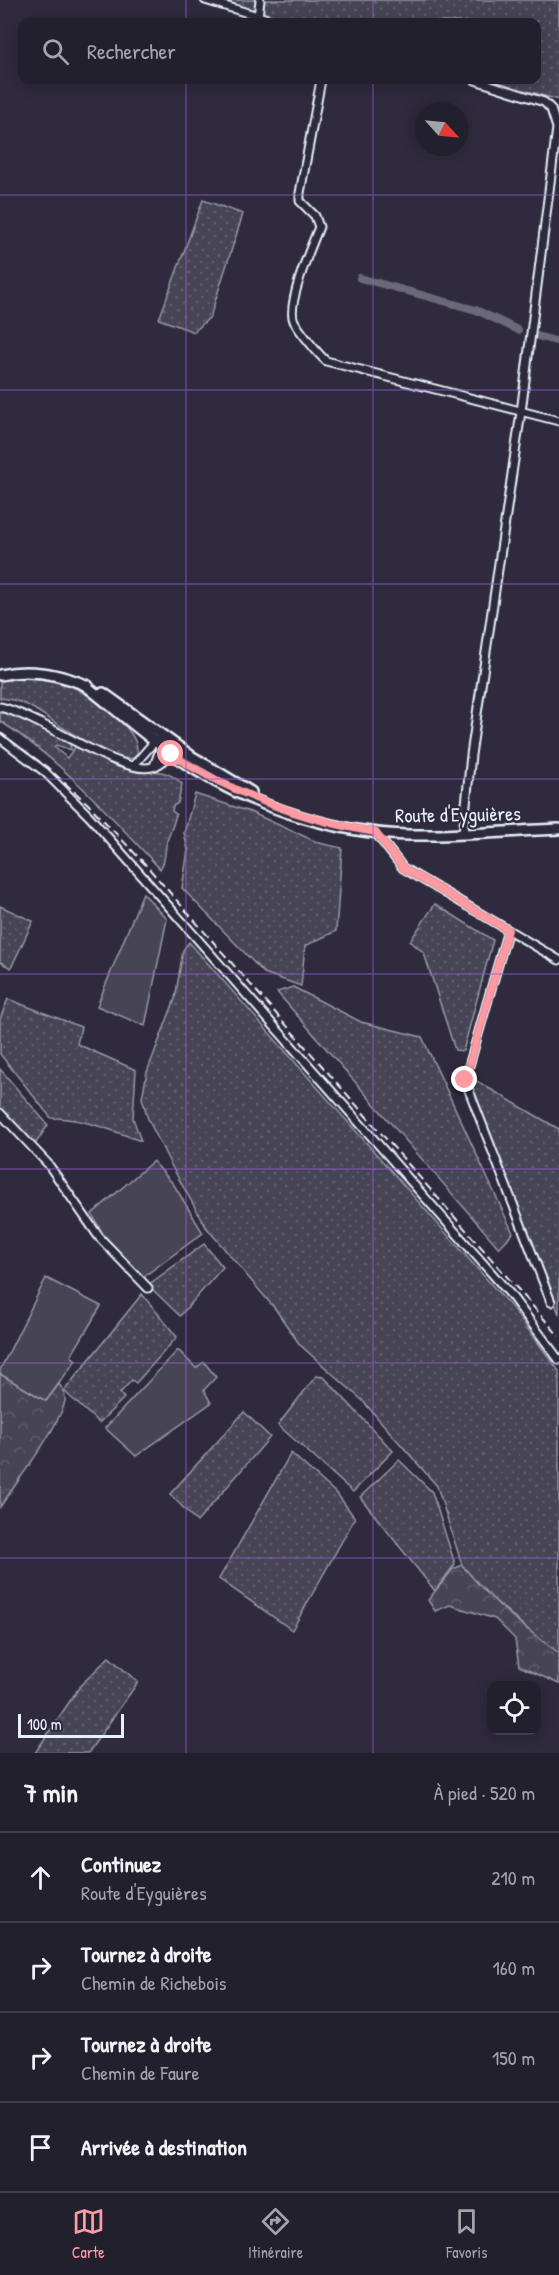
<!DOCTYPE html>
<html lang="fr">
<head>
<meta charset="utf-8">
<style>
	body { margin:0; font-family:"Patrick Hand",sans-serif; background:#2f2d3a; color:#f1f3f6 }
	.controls { position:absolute; right:18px; bottom:18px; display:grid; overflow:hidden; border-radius:12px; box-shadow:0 3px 15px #0003 }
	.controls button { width:54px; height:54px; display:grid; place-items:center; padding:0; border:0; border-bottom:2px solid #403e4a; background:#23202e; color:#f1f3f6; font:30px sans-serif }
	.compass { position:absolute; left:415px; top:102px; width:54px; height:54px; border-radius:50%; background:#23202e; box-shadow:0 3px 15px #0003; rotate:117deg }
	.scale { position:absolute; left:18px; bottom:15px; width:106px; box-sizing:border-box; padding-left:6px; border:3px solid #e8f1f8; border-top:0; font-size:16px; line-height:21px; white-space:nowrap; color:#e8f1f8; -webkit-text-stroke:4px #2f2a3d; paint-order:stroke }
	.stop { position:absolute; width:18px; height:18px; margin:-14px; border:4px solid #ff9aa2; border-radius:50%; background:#fff }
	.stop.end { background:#ff9aa2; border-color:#fff; box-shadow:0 2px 6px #0008 }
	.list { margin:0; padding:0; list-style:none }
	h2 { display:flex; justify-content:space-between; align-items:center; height:78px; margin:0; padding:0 24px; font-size:26px }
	h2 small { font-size:20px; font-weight:400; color:#a3a3aa }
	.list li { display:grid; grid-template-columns:39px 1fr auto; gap:18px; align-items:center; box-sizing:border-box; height:90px; padding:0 24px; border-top:2px solid #403e4a }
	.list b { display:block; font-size:22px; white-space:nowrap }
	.list p { margin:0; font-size:20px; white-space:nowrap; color:#a3a3aa }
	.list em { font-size:20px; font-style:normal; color:#a3a3aa }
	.icon { flex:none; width:33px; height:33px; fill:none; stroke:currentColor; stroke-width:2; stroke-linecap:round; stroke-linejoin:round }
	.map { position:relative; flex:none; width:559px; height:1753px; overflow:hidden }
	.search { position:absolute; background:#23202e; box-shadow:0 3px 15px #0003; left:18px; right:18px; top:18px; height:66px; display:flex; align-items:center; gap:15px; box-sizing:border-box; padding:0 21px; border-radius:12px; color:#a3a3aa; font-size:22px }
	.sheet { height:438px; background:#23202e }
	nav { display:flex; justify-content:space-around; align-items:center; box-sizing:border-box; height:84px; border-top:2px solid #403e4a; background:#23202e; font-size:16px; color:#a3a3aa }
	nav a { display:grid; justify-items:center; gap:3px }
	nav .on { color:#ff9aa2 }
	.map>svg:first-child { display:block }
</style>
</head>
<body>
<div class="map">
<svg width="559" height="1753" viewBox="0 0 559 1753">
	<defs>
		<pattern id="grass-dots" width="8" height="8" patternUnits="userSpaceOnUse" patternTransform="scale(1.5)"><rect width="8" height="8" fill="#464455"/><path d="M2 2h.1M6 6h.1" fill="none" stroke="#615f6e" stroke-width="1.8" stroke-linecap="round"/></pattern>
		<pattern id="forest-crowns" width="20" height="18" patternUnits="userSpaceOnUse" patternTransform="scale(1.5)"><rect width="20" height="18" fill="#464455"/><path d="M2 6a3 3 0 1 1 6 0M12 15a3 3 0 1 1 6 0" fill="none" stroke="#615f6e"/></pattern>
	</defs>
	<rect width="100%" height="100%" fill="#2f2a3d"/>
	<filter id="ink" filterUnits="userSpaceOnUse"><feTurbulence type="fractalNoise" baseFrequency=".0167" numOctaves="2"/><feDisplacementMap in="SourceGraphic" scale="12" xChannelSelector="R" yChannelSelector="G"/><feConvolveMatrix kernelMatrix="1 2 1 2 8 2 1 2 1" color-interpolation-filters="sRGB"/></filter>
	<g filter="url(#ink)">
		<g fill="url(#grass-dots)" stroke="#979aa6" stroke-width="1.5">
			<polygon points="221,0 559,0 559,100 488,80 536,80 536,22 291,22"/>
			<polygon points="203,200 243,214 210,317 194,332 159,319"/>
			<path d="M9,678C30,678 50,678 70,686C90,693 146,733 136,757C117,769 47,715 27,705C19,701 10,699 0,698V681Z"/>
			<path d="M0,712L30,719L70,743L71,750L56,745L54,747L67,758L76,746C89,752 102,761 115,766C139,774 164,764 182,784L178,803L173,806L172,811L176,814C174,824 170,832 167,841C164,851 167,860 160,869C110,815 62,761 0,721Z"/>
			<polygon points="195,794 250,812 319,843 342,848 336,931 305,946 301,986 264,973 182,888 188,850 184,833"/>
			<polygon points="435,904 493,940 463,1051 455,1050 424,953 410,941"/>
			<polygon points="0,906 33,921 11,968 0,962"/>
			<polygon points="189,942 513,1309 559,1371 559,1653 539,1639 479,1587 462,1565 437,1486 362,1400 300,1345 276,1310 206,1227 171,1165 148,1119 142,1098 147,1072 175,999 183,950"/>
			<polygon points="293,987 361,1022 422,1037 513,1233 499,1248 277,992"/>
			<path d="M8,999L81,1027L77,1044L136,1070L133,1118L141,1141C111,1130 83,1118 51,1118L0,1054V1019Z"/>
			<polygon points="0,1069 48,1125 35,1144 0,1110"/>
			<polygon points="473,1079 559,1129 559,1314 469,1080"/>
			<polygon points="204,1244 223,1267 180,1316 148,1285"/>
			<polygon points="142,1294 177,1337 136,1383 132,1380 120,1393 124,1398 99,1423 64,1391"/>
			<polygon points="316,1376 324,1377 393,1451 353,1492 278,1425"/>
			<polygon points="244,1412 270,1437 197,1522 170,1494"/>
			<polygon points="291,1453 338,1495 355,1518 292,1630 219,1579"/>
			<polygon points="399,1460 432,1492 455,1564 435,1591 360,1497"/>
			<polygon points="109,1657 138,1682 88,1753 35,1753 80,1686"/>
		</g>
		<g fill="url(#forest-crowns)" stroke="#979aa6" stroke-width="1.5">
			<path d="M0,1374L46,1401L59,1384C64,1390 67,1397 64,1405C54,1434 18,1480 0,1507Z"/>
			<path d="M462,1565C489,1599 523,1628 559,1653V1684L519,1666L515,1639L495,1619L450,1605L435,1611L428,1600L453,1569Z"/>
		</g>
		<g fill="#464455" stroke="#979aa6" stroke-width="1.5">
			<polygon points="143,893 167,919 145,1026 97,1006"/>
			<polygon points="153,1161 174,1185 203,1233 143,1277 103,1234 92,1214"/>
			<polygon points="46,1278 101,1306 71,1356 76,1360 46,1401 0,1374 0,1370"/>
			<polygon points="178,1350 196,1368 204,1362 216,1377 204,1390 211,1403 136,1456 105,1428"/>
		</g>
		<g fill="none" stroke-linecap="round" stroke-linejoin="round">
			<g stroke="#696978" stroke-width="8">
				<polyline points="360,278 476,310 518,330"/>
				<polyline points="537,336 559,342"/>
			</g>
			<defs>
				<g id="minor">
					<polyline points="205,0 278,22"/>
					<polyline points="258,17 260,0"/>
					<path d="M321,80L300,193V201L315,216L319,227C312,244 286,305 294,321C299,330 317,353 326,361L559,421"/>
					<path d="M0,707C38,715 122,776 152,767C160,765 166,759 171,754"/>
					<polyline points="0,738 45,772 90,817 510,1294 559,1360"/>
					<polyline points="134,765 155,741 159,740 178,751"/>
					<polyline points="154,766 162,744"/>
					<polyline points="375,832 403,868 559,960"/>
					<polyline points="463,834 471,755 521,412 557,128 551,109 544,102 475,80"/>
					<polyline points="508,930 465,1080 551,1302"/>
					<polyline points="0,1113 48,1164 99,1237 148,1288"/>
				</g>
				<g id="secondary">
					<path d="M0,675C30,668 60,674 88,686"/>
					<path d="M85,685C123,715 159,748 201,773C258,808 341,834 409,835C459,836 509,831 559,829"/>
					<polyline points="103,693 191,756 251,792"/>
				</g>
			</defs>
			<use href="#minor" stroke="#e8f1f8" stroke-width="11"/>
			<use href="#secondary" stroke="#e8f1f8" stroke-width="14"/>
			<use href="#minor" stroke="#2f2a3d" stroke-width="7"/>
			<use href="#secondary" stroke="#2f2a3d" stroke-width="9"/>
			<polyline stroke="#e8f1f8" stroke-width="2" stroke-dasharray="9 4.5" stroke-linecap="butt" points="0,733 47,767 88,804 144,863 559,1336"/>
		</g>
	</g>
	<g fill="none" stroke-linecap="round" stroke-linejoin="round" filter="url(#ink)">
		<path stroke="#ff9aa2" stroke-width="8" d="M171,754C234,795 301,819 375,832L403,868L508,930L465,1080"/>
	</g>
	<path fill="none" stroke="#965dcd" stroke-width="1.5" stroke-opacity="0.55" d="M186,0V22M373,0V22M186,80V1753M373,80V1753M0,195H559M0,390H559M0,584H559M0,779H559M0,974H559M0,1169H559M0,1363H559M0,1558H559"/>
	<g text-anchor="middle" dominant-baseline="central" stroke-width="4.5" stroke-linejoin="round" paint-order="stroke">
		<g font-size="20" fill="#e8f1f8" stroke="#2f2a3d">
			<text transform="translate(458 814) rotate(-1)">Route d'Eyguières</text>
		</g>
	</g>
</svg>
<div class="controls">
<button><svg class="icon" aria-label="locate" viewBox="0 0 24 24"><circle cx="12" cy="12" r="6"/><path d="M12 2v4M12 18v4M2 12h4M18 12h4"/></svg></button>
</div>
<svg class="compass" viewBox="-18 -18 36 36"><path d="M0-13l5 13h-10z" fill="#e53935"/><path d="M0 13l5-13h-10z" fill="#a3a3aa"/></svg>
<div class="scale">100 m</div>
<div class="stop" style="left:171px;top:754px"></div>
<div class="stop end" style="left:465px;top:1080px"></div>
<div class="search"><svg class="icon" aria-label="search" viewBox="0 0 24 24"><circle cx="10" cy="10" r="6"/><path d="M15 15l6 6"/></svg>Rechercher</div>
</div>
<section class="sheet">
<h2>7 min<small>À pied · 520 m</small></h2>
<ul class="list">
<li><svg class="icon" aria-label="ahead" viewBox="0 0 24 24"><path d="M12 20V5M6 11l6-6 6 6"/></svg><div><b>Continuez</b><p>Route d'Eyguières</p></div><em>210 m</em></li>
<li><svg class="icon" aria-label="right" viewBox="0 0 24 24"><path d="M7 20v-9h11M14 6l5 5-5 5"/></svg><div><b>Tournez à droite</b><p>Chemin de Richebois</p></div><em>160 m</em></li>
<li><svg class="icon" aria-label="right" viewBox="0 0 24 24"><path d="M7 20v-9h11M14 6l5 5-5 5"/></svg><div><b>Tournez à droite</b><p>Chemin de Faure</p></div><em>150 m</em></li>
<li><svg class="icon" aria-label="arrive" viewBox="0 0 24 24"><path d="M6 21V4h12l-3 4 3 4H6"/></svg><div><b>Arrivée à destination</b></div></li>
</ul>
</section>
<nav>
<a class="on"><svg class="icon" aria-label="map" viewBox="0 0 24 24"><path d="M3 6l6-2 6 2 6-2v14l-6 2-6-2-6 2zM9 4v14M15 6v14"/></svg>Carte</a>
<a><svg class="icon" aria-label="directions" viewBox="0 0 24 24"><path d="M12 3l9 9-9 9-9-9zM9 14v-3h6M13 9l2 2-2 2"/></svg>Itinéraire</a>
<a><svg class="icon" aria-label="saved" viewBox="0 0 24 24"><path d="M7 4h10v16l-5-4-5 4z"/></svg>Favoris</a>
</nav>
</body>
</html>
